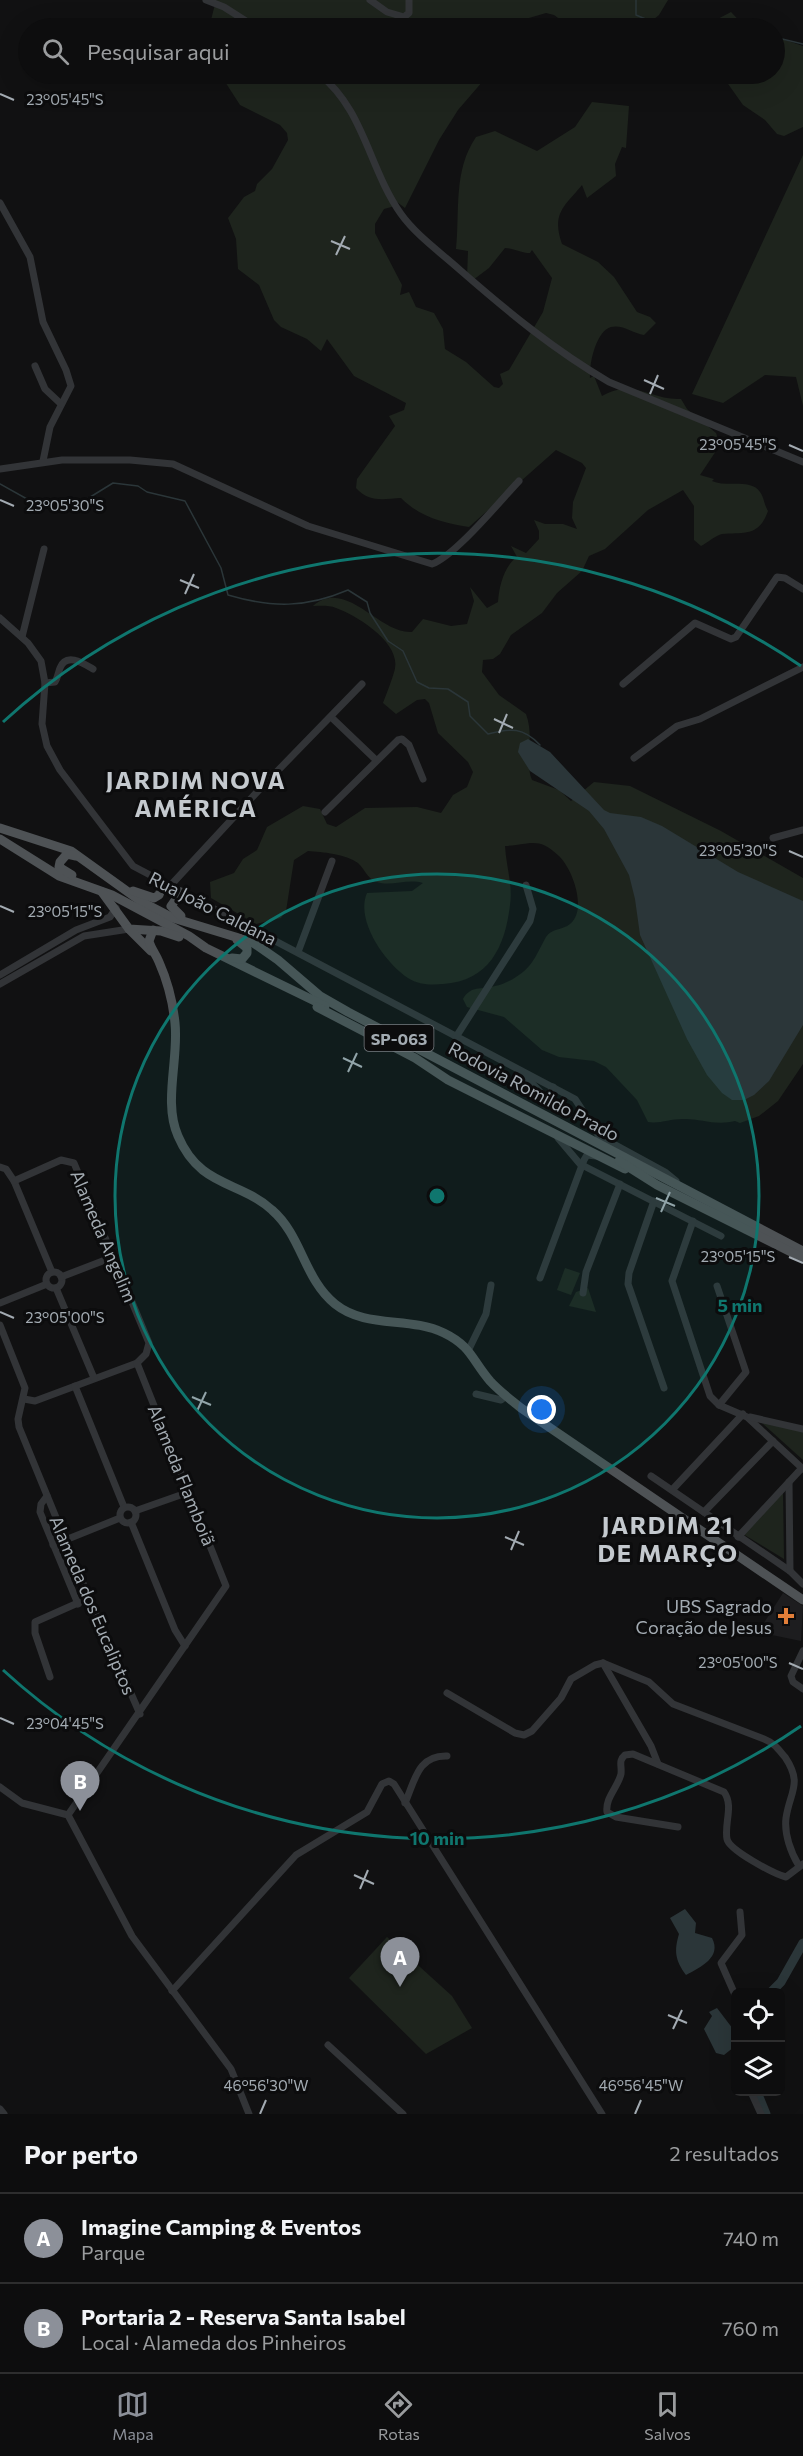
<!DOCTYPE html>
<html lang="pt">
<head>
<meta charset="utf-8">
<style>
	body { margin:0; font-family:Commissioner,sans-serif; background:#1b1b1c; color:#f1f3f6 }
	.controls { position:absolute; right:18px; bottom:18px; display:grid; overflow:hidden; border-radius:9px; box-shadow:0 6px 24px #0002 }
	.controls button { width:54px; height:54px; display:grid; place-items:center; padding:0; border:0; border-bottom:2px solid #2d2d2e; background:#0d0d0e; color:#f1f3f6; font:30px sans-serif }
	.you { position:absolute; left:542px; top:1410px; width:21px; height:21px; margin:-15px; border:4px solid #fff; border-radius:50%; background:#1a73e8; box-shadow:0 0 0 9px #1a73e833 }
	.badge { display:grid; place-items:center; width:39px; height:39px; border-radius:50%; background:#8c9099; color:#fff; font-size:20px; font-weight:700 }
	.pin { position:absolute; translate:-50% -50px; filter:drop-shadow(0 2px 3px #0008) }
	.pin::after { content:''; position:absolute; top:32px; width:21px; height:18px; background:inherit; clip-path:polygon(0 0,100% 0,50% 100%) }
	.list { margin:0; padding:0; list-style:none }
	h2 { display:flex; justify-content:space-between; align-items:center; height:78px; margin:0; padding:0 24px; font-size:26px }
	h2 small { font-size:20px; font-weight:400; color:#9a9c9e }
	.list li { display:grid; grid-template-columns:39px 1fr auto; gap:18px; align-items:center; box-sizing:border-box; height:90px; padding:0 24px; border-top:2px solid #2d2d2e }
	.list b { display:block; font-size:22px; white-space:nowrap }
	.list p { margin:0; font-size:20px; white-space:nowrap; color:#9a9c9e }
	.list em { font-size:20px; font-style:normal; color:#9a9c9e }
	.icon { flex:none; width:33px; height:33px; fill:none; stroke:currentColor; stroke-width:2; stroke-linecap:round; stroke-linejoin:round }
	.map { position:relative; flex:none; width:803px; height:2114px; overflow:hidden }
	.search { position:absolute; background:#0d0d0e; box-shadow:0 6px 24px #0002; left:18px; right:18px; top:18px; height:66px; display:flex; align-items:center; gap:15px; box-sizing:border-box; padding:0 21px; border-radius:33px; color:#9a9c9e; font-size:22px }
	.sheet { height:258px; background:#0d0d0e }
	nav { display:flex; justify-content:space-around; align-items:center; box-sizing:border-box; height:84px; border-top:2px solid #2d2d2e; background:#0d0d0e; font-size:16px; color:#9a9c9e }
	nav a { display:grid; justify-items:center; gap:3px }
	nav .on { color:#8c9099 }
	.map>svg:first-child { display:block }
</style>
</head>
<body>
<div class="map">
<svg width="803" height="2114" viewBox="0 0 803 2114">
	<rect width="100%" height="100%" fill="#111112"/>
	<polygon fill="#1d1d1f" points="783,1593 803,1606 801,1641 767,1634 762,1626"/>
	<g fill="#1e241d">
		<polygon points="216,0 668,0 659,15 643,28 572,28 554,15 546,13 529,18 514,28 209,28"/>
		<path d="M731,12L746,28H671C680,16 700,16 712,22Z"/>
		<polygon points="779,38 803,46 803,127 784,136 777,134 765,120 743,105 721,74 774,74 775,40"/>
		<path d="M220,74H489L458,110L439,140L405,208L397,202L395,206L384,209L375,224V233L402,285L400,295L409,292L416,307L434,313L443,329L445,349L466,362L494,387L499,388L503,384L500,374L509,370L543,312L552,278L532,250L530,253C521,253 514,248 505,248L489,268L473,280L467,278L468,251L456,249C460,210 453,171 476,137L495,131L537,151L575,127L592,102L629,106L626,148L622,147L615,164L616,176L587,198L582,185C565,206 551,213 562,244L598,262L614,277L637,312L650,317L656,323L644,335C633,333 622,324 611,327C596,331 589,364 590,378L594,376L602,396C634,378 652,401 681,399L687,409L716,433L720,445L700,475L714,479L712,481C727,488 750,478 760,492C764,497 764,505 768,511C759,537 744,532 722,534C716,535 707,543 701,546L694,540V506L683,490L648,510L605,549L589,556L582,571L557,593L542,613L511,635L500,654L493,659L483,660L482,672L499,695L526,714C535,738 524,761 532,780L559,790L571,801L594,782L630,786L721,831L803,878V1064L778,1101L759,1116L740,1123L735,1121C714,1126 700,1118 682,1119C670,1119 659,1124 648,1122L637,1100L606,1067L594,1061L559,1057L542,1050L504,1017L467,1007L463,999C471,985 481,990 495,986C502,985 510,981 516,977C533,967 537,953 546,937C552,928 563,930 570,924C588,910 572,868 559,856C537,836 532,845 505,846C506,866 513,885 510,905C505,947 489,981 443,984C431,985 419,985 408,978C385,963 355,920 367,893L412,891L423,883C407,878 392,887 377,882C366,878 365,869 358,863C346,854 322,852 308,851L294,860L286,911L281,918L256,924L211,898L210,882L234,873L243,859L257,850L267,827L303,806L320,809L327,824L336,827L365,808L417,807L441,813L453,795L467,787L473,772L468,762L438,733L429,703L425,699L417,700L396,714L383,703C385,698 395,672 395,668C400,642 356,615 336,608C329,605 320,606 313,606C346,577 380,635 412,632L423,619L451,626L467,624L474,601L470,587L487,608L498,602C499,587 504,566 517,557L511,546L526,553L539,539V531L534,520L545,524H563L577,529L572,518L573,502L586,468L582,463L556,450L469,527C443,523 420,517 401,498C384,499 369,503 356,488L357,479L395,426L389,416L404,410L406,403L354,376L327,339L321,351L307,339L281,327L274,320L259,285L238,269L236,239L228,218L244,197L255,191L257,184L272,169L288,140L287,133L280,125L240,105Z"/>
		<polygon points="803,155 803,406 796,377 765,375 723,403 692,394"/>
		<polygon points="565,1268 580,1273 571,1295 557,1290"/>
		<polygon points="588,1288 596,1312 569,1306 576,1292"/>
		<polygon points="761,1422 803,1431 803,1460"/>
		<polygon points="783,1491 784,1559 743,1534"/>
		<polygon points="387,1937 452,1996 472,2028 426,2054 349,1978"/>
	</g>
	<g fill="#2b3639">
		<polygon points="528,739 550,752 604,810 610,813 641,817 662,826 738,872 803,901 803,1025 769,1081 754,1095 744,1100 732,1100 722,1093 707,1075 687,1039 640,935 635,899 629,875 604,829 589,811 530,771 518,752 520,743"/>
		<path d="M685,1909L696,1923L695,1933L712,1938C722,1957 701,1967 686,1975C675,1960 674,1951 679,1934L670,1918Z"/>
		<polygon points="717,2008 733,2029 734,2047 724,2055 716,2053 704,2029 712,2016 709,2012"/>
	</g>
	<g fill="none" stroke-linecap="round" stroke-linejoin="round">
		<g stroke="#2b3639" stroke-width="1.5">
			<polyline points="636,0 636,15 667,28"/>
			<polyline points="733,28 741,28"/>
			<polyline points="774,37 803,44"/>
			<path d="M0,484L36,504L87,499L113,483L138,486L147,492L185,501L221,568L228,595C272,608 306,608 348,590L367,602L370,613L388,641L403,651L417,682L429,688L448,689L468,702L470,716L488,734C511,728 523,727 540,745"/>
		</g>
		<g stroke="#2b3639" stroke-width="9">
			<polyline points="771,1992 781,1982 803,1943"/>
			<polyline points="757,2092 766,2114"/>
		</g>
		<g stroke="#323437" stroke-width="7">
			<polyline points="206,0 224,7 257,28"/>
			<polyline points="370,0 387,12 404,17 409,13 409,0"/>
			<path d="M319,74C364,109 369,169 401,214C416,235 440,252 460,270C507,311 554,350 609,382L803,462"/>
			<polyline points="0,203 30,257 43,322 66,370 71,386 50,427 43,461"/>
			<polyline points="35,366 45,389 61,404"/>
			<path d="M0,469L62,460H130L173,464L308,526L432,564C455,556 500,501 519,481"/>
			<polyline points="0,618 28,643 41,661 45,683 42,724 47,746 60,770 133,866 575,1099 599,1136 665,1172 676,1181"/>
			<polyline points="22,637 44,549"/>
			<path d="M45,683L55,682C58,677 58,673 60,668C66,652 83,663 93,669"/>
			<polyline points="623,684 695,623 731,639 736,637 777,577 785,578 803,589"/>
			<polyline points="331,717 376,760"/>
			<polyline points="634,758 677,726 700,719 803,667"/>
			<polyline points="325,812 398,740 402,739 409,745 423,779"/>
			<polyline points="773,838 803,830"/>
			<polyline points="170,886 258,791 362,684"/>
			<polyline points="298,952 332,861"/>
			<polyline points="0,975 76,930 110,917 116,908"/>
			<polyline points="0,984 84,936 129,929"/>
			<polyline points="456,1037 530,921 533,909 526,885"/>
			<polyline points="521,1072 544,1096 549,1096 553,1087"/>
			<polyline points="558,1138 580,1164 721,1236"/>
			<polyline points="0,1167 6,1169 14,1181 52,1272"/>
			<polyline points="14,1181 61,1160 74,1163 149,1343 146,1354 137,1363 35,1401 24,1399"/>
			<polyline points="654,1201 629,1273 628,1284 664,1388"/>
			<polyline points="693,1221 672,1281 710,1396 719,1405 747,1417 803,1469"/>
			<circle cx="54" cy="1280" r="8"/>
			<polyline points="61,1277 113,1257"/>
			<polyline points="540,1278 584,1160 587,1155 596,1156"/>
			<polyline points="717,1286 746,1372 719,1405"/>
			<polyline points="56,1288 94,1378"/>
			<polyline points="583,1293 586,1272 620,1184"/>
			<polyline points="0,1303 47,1284"/>
			<polyline points="0,1325 25,1388 18,1419 19,1427 89,1598 140,1714"/>
			<polyline points="469,1349 486,1314 491,1285"/>
			<polyline points="75,1386 124,1507"/>
			<polyline points="476,1394 501,1400 506,1396"/>
			<polyline points="750,1417 803,1429"/>
			<polyline points="651,1476 790,1571 803,1584"/>
			<polyline points="789,1482 790,1571"/>
			<polyline points="672,1490 743,1414"/>
			<polyline points="47,1496 41,1504 40,1512 78,1604"/>
			<circle cx="128" cy="1515" r="8"/>
			<polyline points="135,1511 189,1492"/>
			<polyline points="704,1512 773,1441"/>
			<polyline points="131,1522 175,1630 185,1646"/>
			<polyline points="738,1537 802,1468"/>
			<polyline points="53,1545 120,1518"/>
			<polyline points="803,1651 791,1676 793,1682 803,1689"/>
			<polyline points="603,1663 651,1746 658,1764"/>
			<polyline points="50,1677 35,1633 35,1622 89,1598"/>
			<path d="M447,1693L515,1733L524,1735L532,1731L561,1698L571,1679L595,1665L603,1663L649,1682L673,1704L764,1739C774,1743 778,1749 785,1757C803,1784 790,1791 786,1818C784,1834 791,1853 799,1866"/>
			<polyline points="0,1787 22,1803 68,1815"/>
			<path d="M405,1803C415,1780 418,1755 447,1756"/>
			<polyline points="68,1815 226,1586 137,1363"/>
			<polyline points="68,1815 132,1936 231,2069 249,2114"/>
			<path d="M678,1827L616,1817L607,1812C605,1798 618,1787 621,1774C622,1765 618,1761 625,1755L633,1754L724,1792C734,1806 724,1823 727,1839C729,1850 774,1874 786,1877L803,1864"/>
			<polyline points="172,1991 296,1855 367,1812 382,1784 389,1781 394,1784 602,2114"/>
			<polyline points="736,1997 721,1963 742,1935 740,1912"/>
			<polyline points="328,2045 403,2114"/>
			<polyline points="751,2092 761,2114"/>
			<polyline points="0,2109 4,2114"/>
		</g>
		<g stroke="#4e5255" stroke-width="9">
			<polyline points="0,828 71,851 142,902 173,918 252,942 278,960 320,996 348,1012 803,1251"/>
			<polyline points="0,839 59,876 112,895 189,936 206,948 325,1006"/>
			<polyline points="72,875 59,867 60,862 67,854 76,856"/>
			<polyline points="133,891 154,898 159,895 163,884"/>
			<polyline points="102,892 129,929 161,931 179,937"/>
			<polyline points="181,916 171,906 181,892"/>
			<polyline points="129,929 151,951"/>
			<path d="M153,930L149,941C151,949 156,954 159,962C167,980 173,1003 175,1023C179,1059 163,1102 178,1136C200,1188 239,1180 272,1210C302,1236 304,1279 335,1304C366,1329 409,1316 444,1333C471,1346 472,1360 490,1381C499,1391 510,1399 521,1408L803,1600"/>
			<polyline points="232,958 242,959 247,953 247,948 237,940"/>
			<polyline points="317,1007 415,1058 448,1080 625,1169"/>
			<polyline points="619,1161 657,1185 803,1258"/>
		</g>
	</g>
	<path fill="none" stroke="#a3abb2" stroke-width="2" d="M0,94L14,100M331,241L350,249M336,255L345,236M644,380L664,389M650,394L658,375M789,445L803,451M0,500L14,506M180,580L199,588M185,594L194,574M494,719L513,728M499,733L507,714M789,851L803,857M0,906L14,912M343,1058L362,1067M348,1072L357,1053M656,1198L675,1206M661,1212L670,1192M789,1257L803,1263M0,1312L14,1318M192,1397L211,1405M197,1411L206,1392M505,1537L524,1545M511,1550L519,1531M789,1663L803,1669M0,1718L14,1724M354,1875L374,1884M360,1889L368,1870M668,2015L687,2023M673,2029L682,2010M260,2114L266,2100M635,2114L641,2100"/>
	<circle cx="437" cy="1196" r="322" fill="#0f766e" fill-opacity=".12"/>
	<g fill="none" stroke="#0f766e" stroke-width="3">
		<circle cx="437" cy="1196" r="322"/>
		<path d="M801 1726A643 643 0 0 1 3 1670M3 722A643 643 0 0 1 801 666"/>
	</g>
	<path fill="#e17e39" stroke="#0c0c0d" stroke-width="2" d="M783 1607h6v6h6v6h-6v6h-6v-6h-6v-6h6z"/>
	<g text-anchor="middle" dominant-baseline="central" stroke-width="6" stroke-linejoin="round" paint-order="stroke">
		<rect fill="#0c0c0d" stroke="#767b80" stroke-width="1.5" x="364.5" y="1025" width="69" height="26" rx="4.5"/>
		<g font-size="16" font-weight="bold" fill="#a3abb2">
			<text x="399" y="1038">SP-063</text>
		</g>
		<g font-size="18" fill="#a3abb2" stroke="#0c0c0d">
			<text transform="translate(213 908) rotate(27)">Rua João Caldana</text>
			<text transform="translate(534 1091) rotate(28)">Rodovia Romildo Prado</text>
			<text transform="translate(104 1236) rotate(67)">Alameda Angelim</text>
			<text transform="translate(182 1475) rotate(68)">Alameda Flamboiã</text>
			<text transform="translate(93 1605) rotate(67)">Alameda dos Eucaliptos</text>
		</g>
		<g font-size="18" fill="#a3abb2" stroke="#0c0c0d" text-anchor="end">
			<text x="772" y="1606">UBS Sagrado<tspan x="772" dy="21">Coração de Jesus</tspan></text>
		</g>
		<g font-size="24" font-weight="bold" letter-spacing="1.5" fill="#c4c9ce" stroke="#0c0c0d">
			<text x="196" y="779">JARDIM NOVA<tspan x="196" dy="28">AMÉRICA</tspan></text>
			<text x="668" y="1524">JARDIM 21<tspan x="668" dy="28">DE MARÇO</tspan></text>
		</g>
	</g>
	<g font-size="15" text-anchor="middle" fill="#a3abb2" stroke="#0c0c0d" stroke-width="6" stroke-linejoin="round" paint-order="stroke">
		<text x="65" y="105">23°05'45"S</text>
		<text x="738" y="450">23°05'45"S</text>
		<text x="65" y="511">23°05'30"S</text>
		<text x="738" y="856">23°05'30"S</text>
		<text x="65" y="917">23°05'15"S</text>
		<text x="738" y="1262">23°05'15"S</text>
		<text x="65" y="1323">23°05'00"S</text>
		<text x="738" y="1668">23°05'00"S</text>
		<text x="65" y="1729">23°04'45"S</text>
		<text x="266" y="2091">46°56'30"W</text>
		<text x="641" y="2091">46°56'45"W</text>
	</g>
	<circle cx="437" cy="1196" r="9" fill="#0f766e" stroke="#0c0c0d" stroke-width="3"/>
	<g font-size="18" text-anchor="middle" font-weight="bold" fill="#0f766e" stroke="#0c0c0d" stroke-width="6" stroke-linejoin="round" paint-order="stroke">
		<text x="740" y="1312">5 min</text>
		<text x="437" y="1845">10 min</text>
	</g>
</svg>
<div class="controls">
<button><svg class="icon" aria-label="locate" viewBox="0 0 24 24"><circle cx="12" cy="12" r="6"/><path d="M12 2v4M12 18v4M2 12h4M18 12h4"/></svg></button>
<button><svg class="icon" aria-label="layers" viewBox="0 0 24 24"><path d="M12 4l9 5-9 5-9-5zM3 14l9 5 9-5"/></svg></button>
</div>
<div class="you"></div>
<div class="pin badge" style="left:400px;top:1987px">A</div>
<div class="pin badge" style="left:80px;top:1811px">B</div>
<div class="search"><svg class="icon" aria-label="search" viewBox="0 0 24 24"><circle cx="10" cy="10" r="6"/><path d="M15 15l6 6"/></svg>Pesquisar aqui</div>
</div>
<section class="sheet">
<h2>Por perto<small>2 resultados</small></h2>
<ul class="list">
<li><span class="badge">A</span><div><b>Imagine Camping &amp; Eventos</b><p>Parque</p></div><em>740 m</em></li>
<li><span class="badge">B</span><div><b>Portaria 2 - Reserva Santa Isabel</b><p>Local · Alameda dos Pinheiros</p></div><em>760 m</em></li>
</ul>
</section>
<nav>
<a class="on"><svg class="icon" aria-label="map" viewBox="0 0 24 24"><path d="M3 6l6-2 6 2 6-2v14l-6 2-6-2-6 2zM9 4v14M15 6v14"/></svg>Mapa</a>
<a><svg class="icon" aria-label="directions" viewBox="0 0 24 24"><path d="M12 3l9 9-9 9-9-9zM9 14v-3h6M13 9l2 2-2 2"/></svg>Rotas</a>
<a><svg class="icon" aria-label="saved" viewBox="0 0 24 24"><path d="M7 4h10v16l-5-4-5 4z"/></svg>Salvos</a>
</nav>
</body>
</html>
